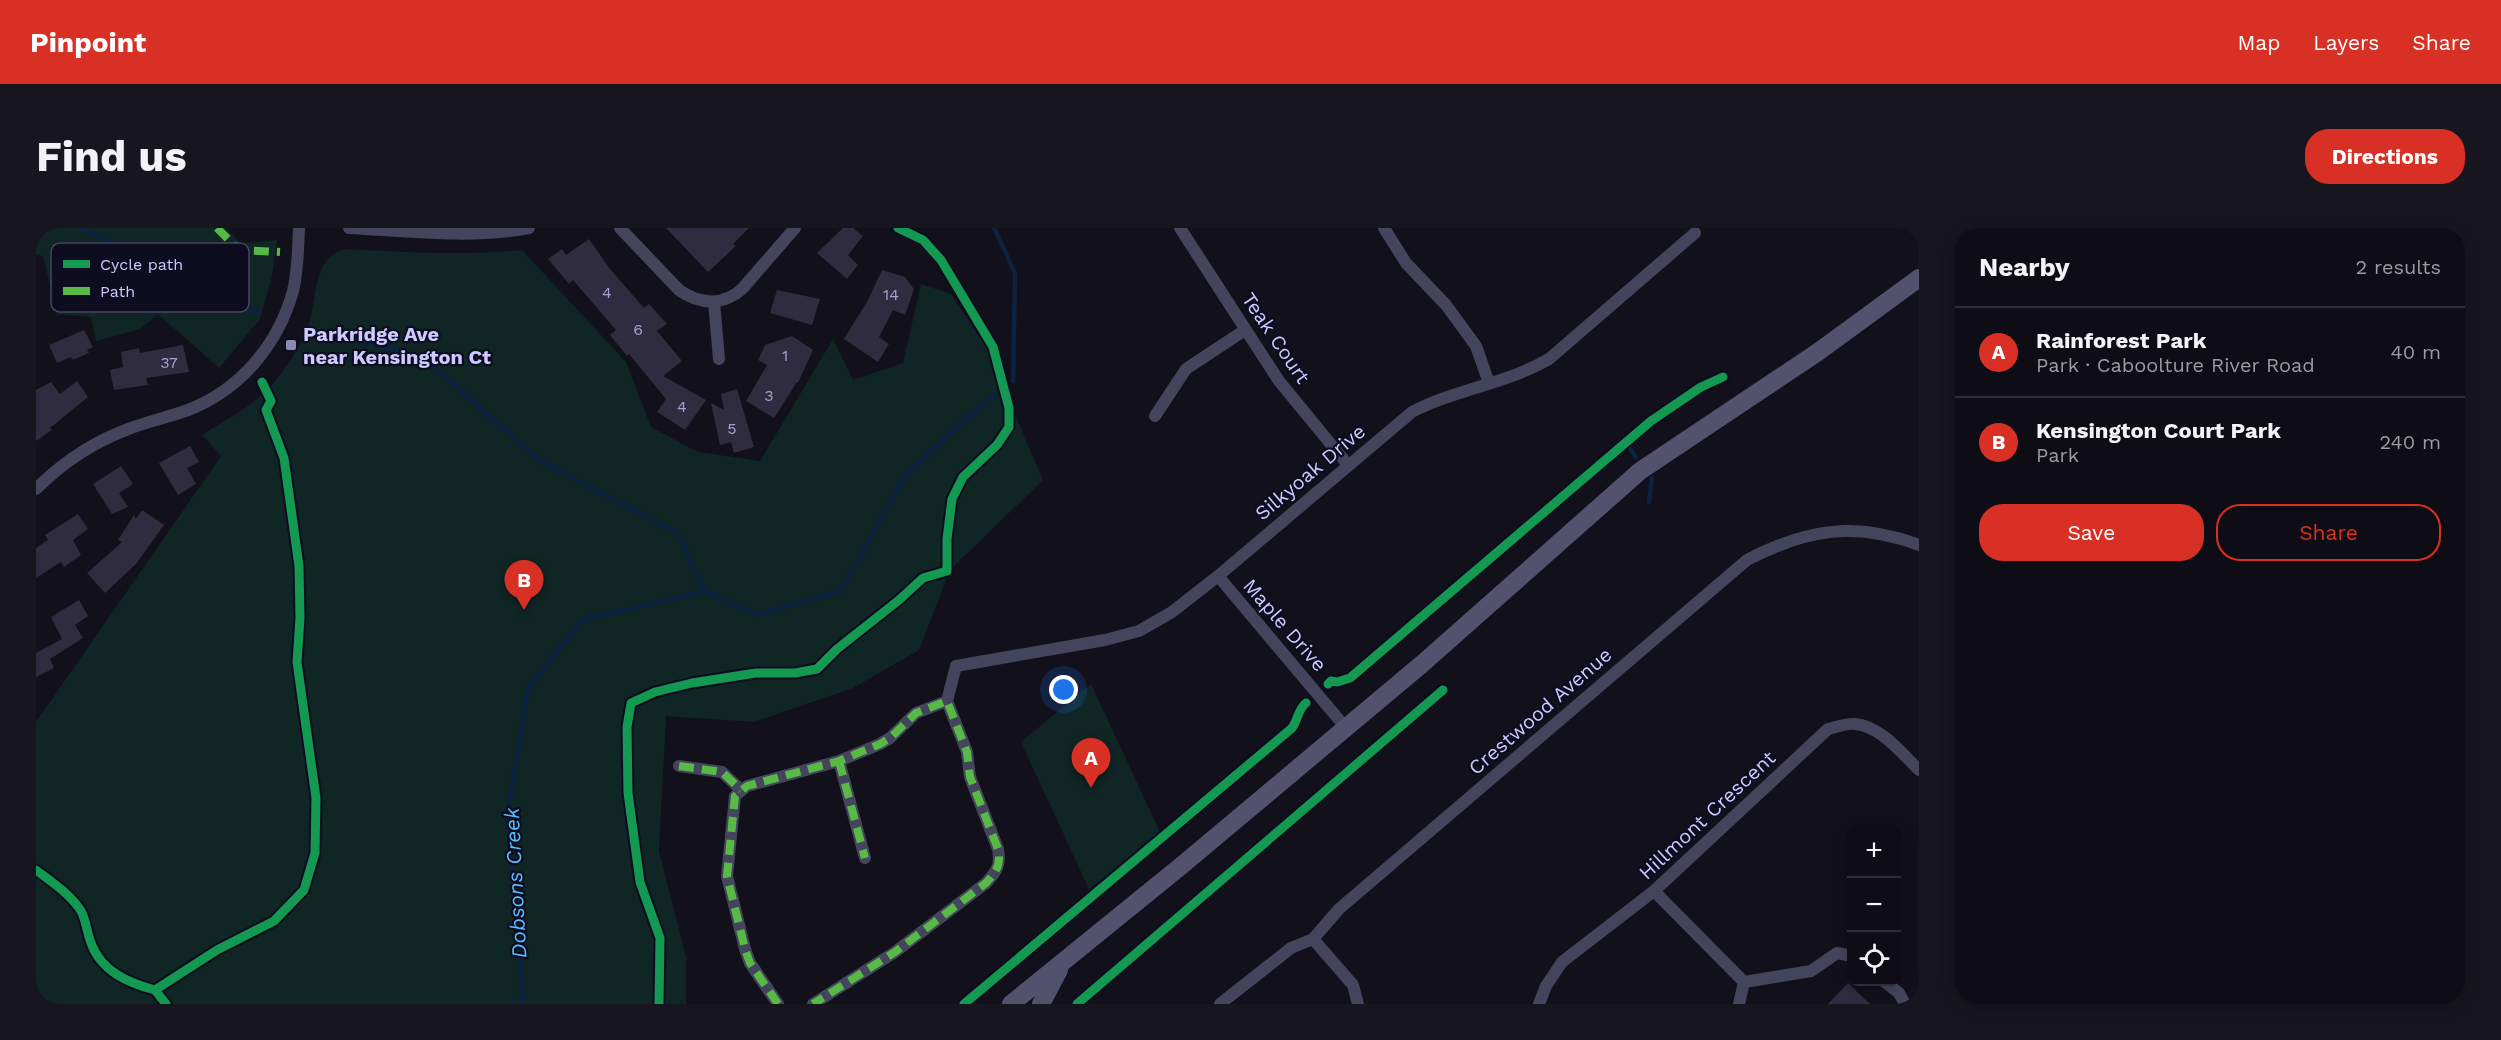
<!DOCTYPE html>
<html lang="en">
<head>
<meta charset="utf-8">
<style>
	body { margin:0; font-family:"Work Sans",sans-serif; background:#17151d; color:#f1f3f6 }
	.controls { position:absolute; right:18px; bottom:18px; display:grid; overflow:hidden; border-radius:12px; box-shadow:0 3px 15px #0003 }
	.controls button { width:54px; height:54px; display:grid; place-items:center; padding:0; border:0; border-bottom:2px solid #2e2c34; background:#0e0c14; color:#f1f3f6; font:30px sans-serif }
	.you { position:absolute; left:1028px; top:462px; width:21px; height:21px; margin:-15px; border:4px solid #fff; border-radius:50%; background:#1a73e8; box-shadow:0 0 0 9px #1a73e833 }
	.badge { display:grid; place-items:center; width:39px; height:39px; border-radius:50%; background:#d93025; color:#fff; font-size:20px; font-weight:700 }
	.pin { position:absolute; translate:-50% -50px; filter:drop-shadow(0 2px 3px #0008) }
	.pin::after { content:''; position:absolute; top:32px; width:21px; height:18px; background:inherit; clip-path:polygon(0 0,100% 0,50% 100%) }
	.list { margin:0; padding:0; list-style:none }
	h2 { display:flex; justify-content:space-between; align-items:center; height:78px; margin:0; padding:0 24px; font-size:26px }
	h2 small { font-size:20px; font-weight:400; color:#9b9ba0 }
	.list li { display:grid; grid-template-columns:39px 1fr auto; gap:18px; align-items:center; box-sizing:border-box; height:90px; padding:0 24px; border-top:2px solid #2e2c34 }
	.list b { display:block; font-size:22px; white-space:nowrap }
	.list p { margin:0; font-size:20px; white-space:nowrap; color:#9b9ba0 }
	.list em { font-size:20px; font-style:normal; color:#9b9ba0 }
	.actions { display:flex; gap:12px; padding:18px 24px }
	.actions a { flex:1; padding:14px 0; border:2px solid #d93025; border-radius:24px; text-align:center; font-size:21px; color:#d93025 }
	.actions .main { background:#d93025; color:#fff }
	.icon { flex:none; width:33px; height:33px; fill:none; stroke:currentColor; stroke-width:2; stroke-linecap:round; stroke-linejoin:round }
	.map { position:relative; flex:none; width:1883px; height:776px; overflow:hidden; border-radius:24px }
	header { display:flex; align-items:center; gap:36px; box-sizing:border-box; height:84px; padding:0 30px; background:#d93025; color:#fff }
	header strong { font-size:28px }
	nav { display:flex; gap:33px; margin-inline-start:auto; font-size:21px }
	.intro { display:flex; align-items:center; justify-content:space-between; box-sizing:border-box; height:144px; padding:0 36px }
	h1 { margin:0; font-size:42px }
	.button { padding:15px 27px; border-radius:24px; background:#d93025; color:#fff; font-size:21px; font-weight:700 }
	main { display:flex; gap:36px; padding:0 36px }
	aside { flex:1; background:#0e0c14; border-radius:24px; box-shadow:0 3px 15px #0003 }
	.map>svg:first-child { display:block }
</style>
</head>
<body>
<header>
<strong>Pinpoint</strong>
<nav><a>Map</a><a>Layers</a><a>Share</a></nav>
</header>
<div class="intro"><h1>Find us</h1><a class="button">Directions</a></div>
<main>
<div class="map">
<svg width="1883" height="776" viewBox="0 0 1883 776">
	<rect width="100%" height="100%" fill="#12101b"/>
	<g fill="#0f2625">
		<polygon points="0,0 190,0 205,15 241,12 236,48 224,91 183,140 122,86 104,101 60,113 55,89 21,86 7,28 0,27"/>
		<path d="M309,21C368,24 427,28 486,22L590,134L615,199L662,224L724,233L797,111L817,152L867,135L885,56L915,66L950,119L1007,252L914,342L883,422L817,460L718,494L630,488L623,623L650,729V776H0V494L185,228L166,207C184,195 205,185 221,171C241,155 266,119 273,95C282,68 276,30 309,21Z"/>
		<polygon points="1055,456 1125,606 1053,661 985,514"/>
	</g>
	<g fill="none" stroke-linecap="round" stroke-linejoin="round">
		<g stroke="#0b2340" stroke-width="4.5">
			<polyline points="45,0 222,85"/>
			<polyline points="958,0 979,45 977,153"/>
			<polyline points="290,106 386,128 503,232 641,305 669,363"/>
			<polyline points="1588,212 1600,229"/>
			<polyline points="1613,274 1616,250"/>
			<polyline points="482,776 487,768 471,589 492,460 546,392 669,363 720,387 805,363 870,246 958,166"/>
		</g>
	</g>
	<g fill="#2e2c3e">
		<polygon points="630,0 713,0 697,16 700,18 672,44"/>
		<polygon points="807,0 817,0 827,8 812,27 822,37 811,51 781,25"/>
		<polygon points="553,11 574,41 608,80 613,76 631,96 621,103 646,133 627,148 670,172 649,202 621,184 630,171 593,126 591,128 574,107 580,102 537,52 533,56 512,31 526,21 530,27"/>
		<polygon points="846,42 869,49 878,61 869,87 857,82 843,109 853,116 842,134 808,111 832,72"/>
		<polygon points="741,62 784,71 776,97 734,85"/>
		<polygon points="48,102 57,119 51,122 53,125 37,132 35,129 21,135 13,117"/>
		<polygon points="756,108 777,122 762,155 761,154 738,190 710,173 731,137 722,132 729,117"/>
		<polygon points="147,117 153,144 110,150 112,157 78,162 74,142 87,139 85,124 103,120 104,125"/>
		<polygon points="41,153 52,169 14,200 16,202 0,213 0,162 15,154 24,166"/>
		<polygon points="701,161 718,219 698,225 695,214 684,217 675,175 688,182 685,166"/>
		<polygon points="154,218 163,234 151,240 160,256 142,267 123,235"/>
		<polygon points="85,238 97,256 83,265 92,279 76,286 57,256"/>
		<polygon points="106,282 128,297 100,336 69,365 51,345 86,314 82,312 98,287 100,291"/>
		<polygon points="42,286 52,301 37,312 45,327 28,339 25,334 0,350 0,320 12,312 9,307"/>
		<polygon points="43,372 52,388 39,397 47,410 14,431 18,440 0,449 0,425 26,411 15,389"/>
		<polygon points="1812,755 1834,776 1792,776"/>
	</g>
	<g fill="none" stroke-linecap="round" stroke-linejoin="round">
		<g stroke="#44455c" stroke-width="12">
			<path d="M313,0C370,3 436,11 493,0"/>
			<path d="M584,0L643,62C664,77 688,78 707,60L759,0"/>
			<polyline points="1144,0 1243,153 1312,237"/>
			<polyline points="1348,0 1370,35 1410,77 1440,118 1453,155"/>
			<polyline points="678,74 683,131"/>
			<polyline points="1119,188 1150,141 1209,102"/>
			<path d="M0,261C27,234 59,213 95,200C113,193 133,189 152,182C204,162 242,117 257,63C262,43 262,21 263,0"/>
			<polyline points="1182,348 1310,500"/>
			<path d="M911,473L920,438L1069,412L1103,403L1136,384L1182,348L1376,184C1420,161 1470,156 1513,131L1659,5"/>
			<polyline points="803,533 829,630"/>
			<polyline points="643,538 686,544 705,562"/>
			<polyline points="1618,663 1708,754 1703,776"/>
			<polyline points="1277,711 1317,757 1322,776"/>
			<polyline points="1708,754 1775,743 1801,725 1816,728"/>
			<polyline points="1849,754 1863,765 1869,776"/>
			<path d="M742,776L714,735L709,721L691,648L699,568L711,558L803,533L844,516L854,510L880,485L911,473L931,524L934,549L962,621C965,637 961,643 950,655L859,724L777,776"/>
			<path d="M1184,776L1255,720L1277,711L1303,681L1711,332C1771,301 1819,293 1883,317"/>
			<path d="M1503,776L1510,758L1526,734L1618,663L1792,501C1800,499 1811,495 1819,496C1845,498 1866,526 1883,542"/>
		</g>
		<g stroke="#52526f" stroke-width="18">
			<polyline points="975,776 1145,638 1386,436 1604,243 1782,124 1883,50"/>
			<polyline points="1005,776 1023,742"/>
		</g>
		<g stroke="#58b947" stroke-width="8" stroke-dasharray="15 8" stroke-linecap="butt">
			<polyline points="181,0 203,22 244,24"/>
			<polyline points="803,533 829,630"/>
			<polyline points="643,538 686,544 705,562"/>
			<path d="M742,776L714,735L709,721L691,648L699,568L711,558L803,533L844,516L854,510L880,485L911,473L931,524L934,549L962,621C965,637 961,643 950,655L859,724L777,776"/>
		</g>
		<defs>
			<g id="cycleway">
				<polyline points="1292,456 1295,453 1301,454 1314,450 1615,193 1665,159 1687,149"/>
				<path d="M0,642C16,654 34,666 45,683C50,692 51,705 55,715C65,743 92,755 119,762"/>
				<polyline points="130,776 119,762 181,722 238,693 268,662 279,625 280,570 261,434 264,390 263,338 248,230 230,182 235,173 226,154"/>
				<polyline points="623,776 624,710 604,654 592,565 591,499 595,475 619,464 656,455 720,445 759,445 781,441 801,421 863,372 887,350 911,343 911,311 916,271 927,249 961,217 973,199 973,180 957,119 905,32 887,12 862,0"/>
				<path d="M928,776L1256,500C1262,492 1262,481 1270,475"/>
				<polyline points="1041,776 1407,462"/>
			</g>
		</defs>
		<use href="#cycleway" stroke="#0e0c1f" stroke-width="13"/>
		<use href="#cycleway" stroke="#139951" stroke-width="9"/>
	</g>
	<rect fill="#8b89af" stroke="#0e0c1f" stroke-width="2" x="249" y="111" width="12" height="12" rx="3"/>
	<g text-anchor="middle" dominant-baseline="central" stroke-width="4.5" stroke-linejoin="round" paint-order="stroke">
		<g font-size="16" fill="#a4a2cf">
			<text x="571" y="64">4</text>
			<text x="855" y="66">14</text>
			<text x="602" y="101">6</text>
			<text x="749" y="127">1</text>
			<text x="133" y="134">37</text>
			<text x="733" y="167">3</text>
			<text x="646" y="178">4</text>
			<text x="696" y="200">5</text>
		</g>
		<g font-size="20" font-weight="bold" fill="#cccaff" stroke="#0e0c1f" text-anchor="start">
			<text x="267" y="106">Parkridge Ave<tspan x="267" dy="23">near Kensington Ct</tspan></text>
		</g>
		<g font-size="20" fill="#cccaff" stroke="#0e0c1f">
			<text transform="translate(1240 110) rotate(56)">Teak Court</text>
			<text transform="translate(1274 244) rotate(-40)">Silkyoak Drive</text>
			<text transform="translate(1249 397) rotate(49)">Maple Drive</text>
			<text transform="translate(1504 483) rotate(-41)">Crestwood Avenue</text>
			<text transform="translate(1671 587) rotate(-43)">Hillmont Crescent</text>
		</g>
		<g font-size="21" font-style="italic" fill="#58beff" stroke="#0e0c1f">
			<text transform="translate(479 655) rotate(-93)">Dobsons Creek</text>
		</g>
	</g>
	<rect x="15" y="15" width="198" height="69" rx="9" fill="#0e0c1f" stroke="#474562" stroke-width="1.5"/>
	<rect x="27" y="32" width="27" height="8" fill="#139951"/>
	<rect x="27" y="59" width="27" height="8" fill="#58b947"/>
	<g font-size="16" fill="#cccaff">
		<text x="64" y="42">Cycle path</text>
		<text x="64" y="69">Path</text>
	</g>
</svg>
<div class="controls">
<button>+</button>
<button>−</button>
<button><svg class="icon" aria-label="locate" viewBox="0 0 24 24"><circle cx="12" cy="12" r="6"/><path d="M12 2v4M12 18v4M2 12h4M18 12h4"/></svg></button>
</div>
<div class="you"></div>
<div class="pin badge" style="left:1055px;top:560px">A</div>
<div class="pin badge" style="left:488px;top:382px">B</div>
</div>
<aside>
<h2>Nearby<small>2 results</small></h2>
<ul class="list">
<li><span class="badge">A</span><div><b>Rainforest Park</b><p>Park · Caboolture River Road</p></div><em>40 m</em></li>
<li><span class="badge">B</span><div><b>Kensington Court Park</b><p>Park</p></div><em>240 m</em></li>
</ul>
<div class="actions"><a class="main">Save</a><a>Share</a></div>
</aside>
</main>
</body>
</html>
